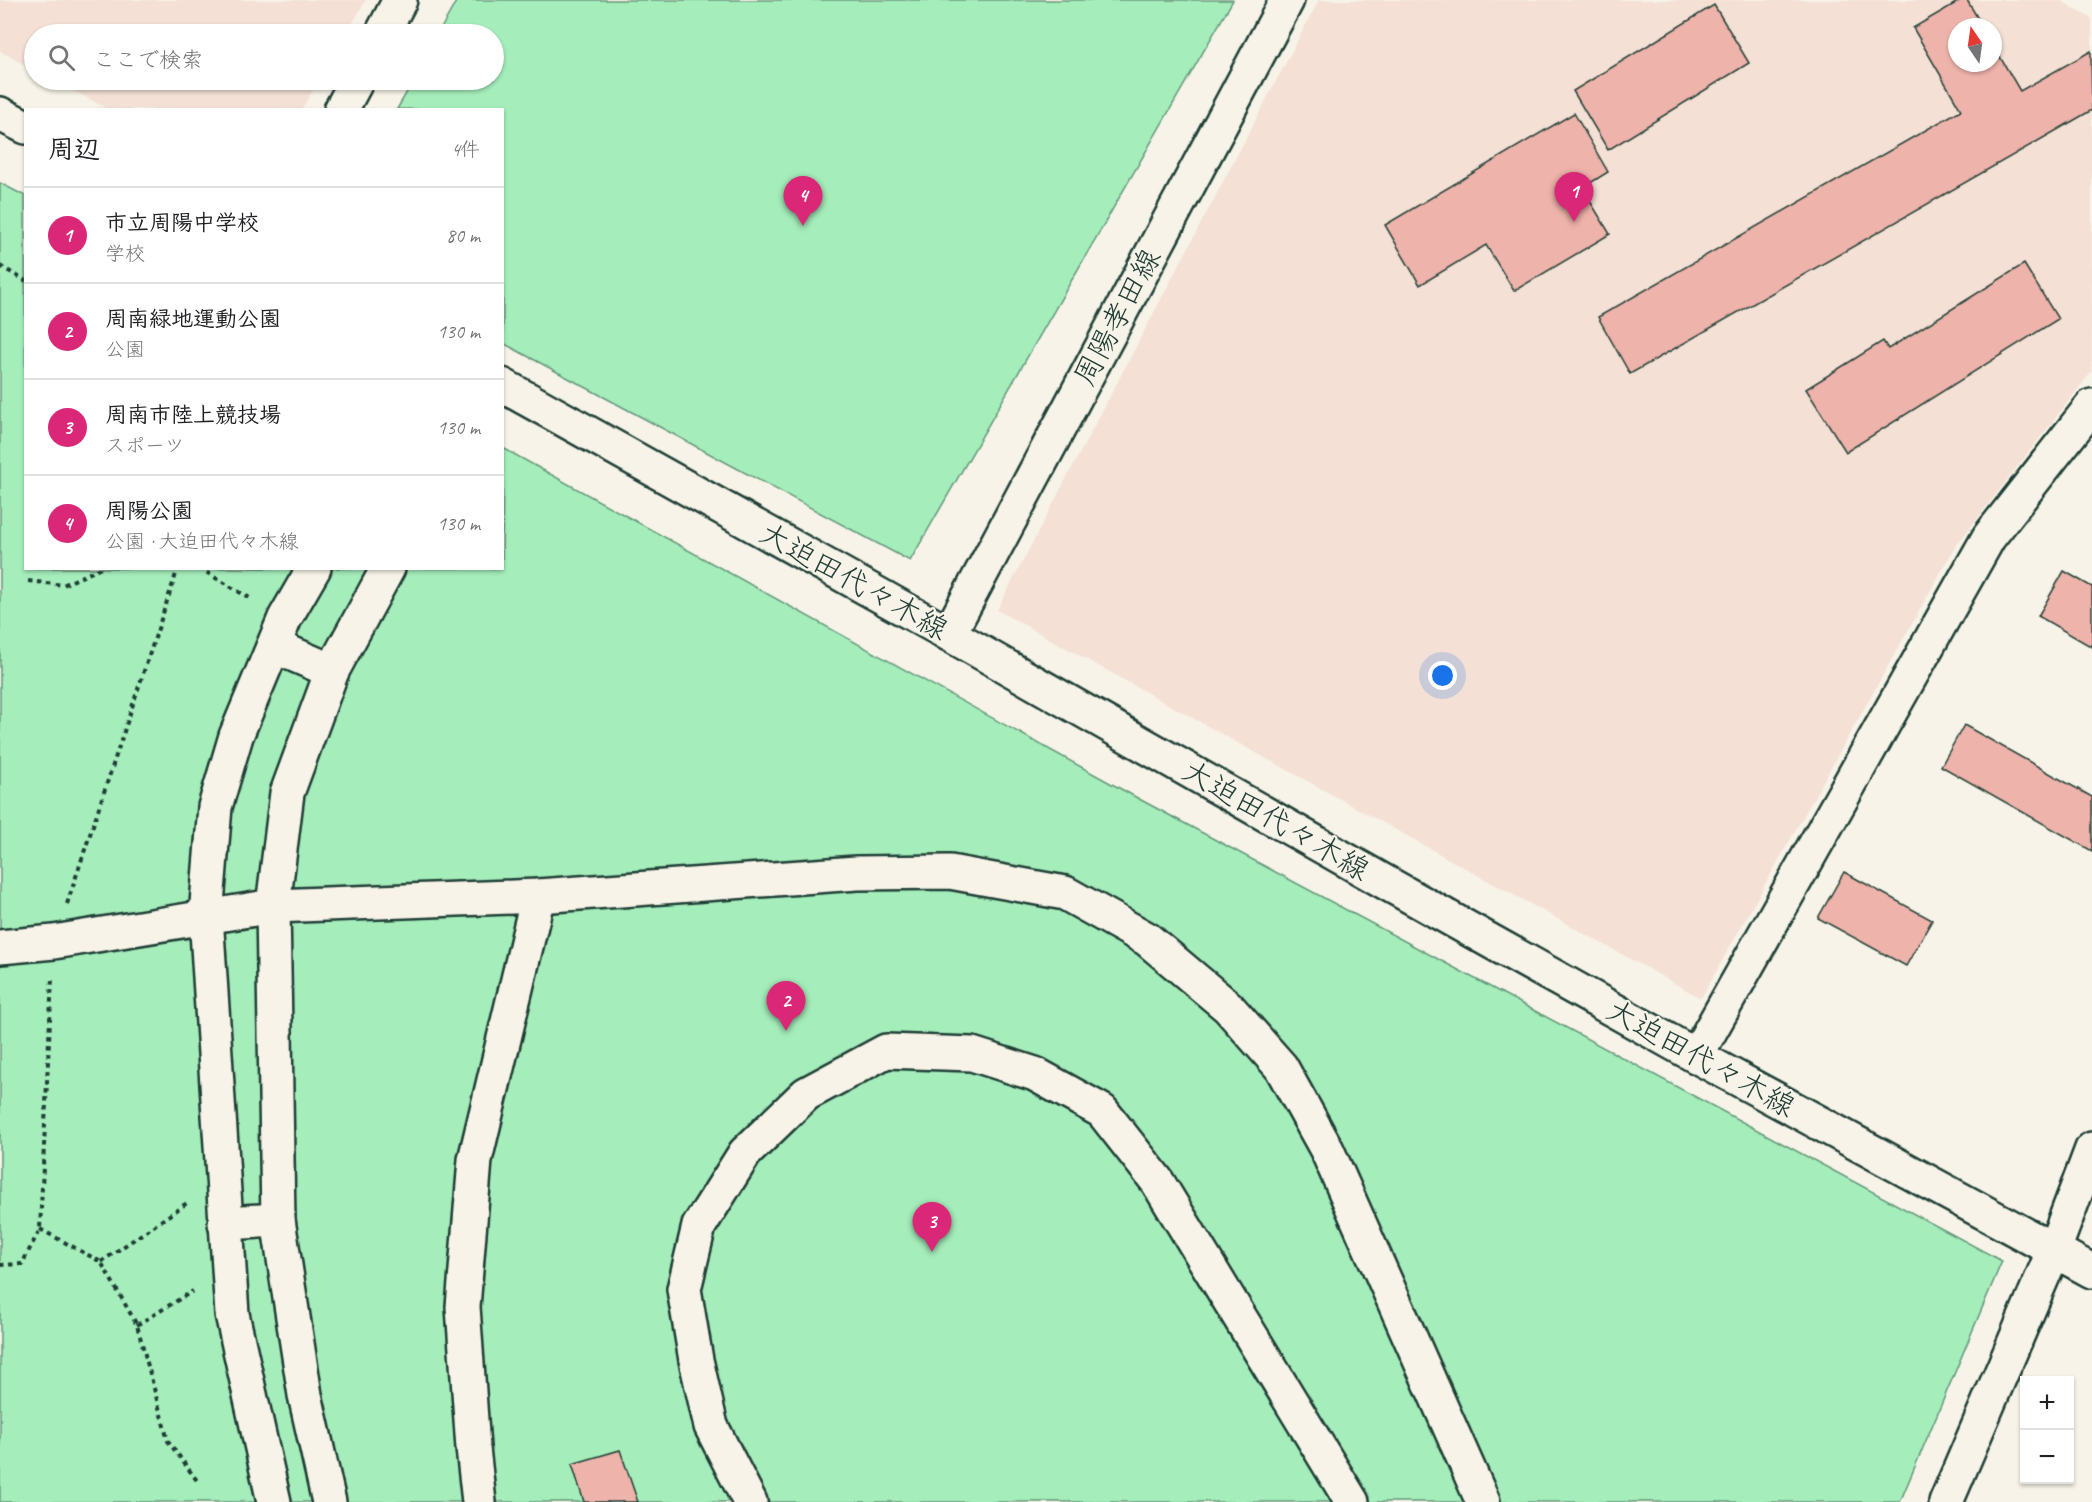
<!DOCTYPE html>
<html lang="ja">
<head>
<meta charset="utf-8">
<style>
	body { margin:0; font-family:Caveat,"Klee One",sans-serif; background:#f6f6f6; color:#202124 }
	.controls { position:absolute; right:18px; bottom:18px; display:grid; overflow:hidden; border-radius:0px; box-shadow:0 2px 4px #0004 }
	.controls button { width:54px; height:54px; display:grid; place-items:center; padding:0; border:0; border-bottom:2px solid #e0e0e0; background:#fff; color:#202124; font:30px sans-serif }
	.compass { position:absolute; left:1948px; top:18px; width:54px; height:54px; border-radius:50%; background:#fff; box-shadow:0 2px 4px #0004; rotate:347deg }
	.you { position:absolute; left:1443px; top:676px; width:21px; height:21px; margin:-15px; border:4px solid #fff; border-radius:50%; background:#1a73e8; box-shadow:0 0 0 9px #1a73e833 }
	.badge { display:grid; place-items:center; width:39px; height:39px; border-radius:50%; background:#db2777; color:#fff; font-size:20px; font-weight:700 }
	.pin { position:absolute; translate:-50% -50px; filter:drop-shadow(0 2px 3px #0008) }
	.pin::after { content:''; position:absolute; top:32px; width:21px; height:18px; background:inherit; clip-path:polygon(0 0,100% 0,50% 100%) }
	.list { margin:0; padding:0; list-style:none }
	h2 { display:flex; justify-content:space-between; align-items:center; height:78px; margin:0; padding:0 24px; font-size:26px }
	h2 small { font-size:20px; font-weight:400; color:#757577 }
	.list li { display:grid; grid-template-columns:39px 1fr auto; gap:18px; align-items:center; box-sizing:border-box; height:96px; padding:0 24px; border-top:2px solid #e0e0e0 }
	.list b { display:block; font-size:22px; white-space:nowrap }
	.list p { margin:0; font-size:20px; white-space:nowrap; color:#757577 }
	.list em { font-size:20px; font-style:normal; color:#757577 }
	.icon { flex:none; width:33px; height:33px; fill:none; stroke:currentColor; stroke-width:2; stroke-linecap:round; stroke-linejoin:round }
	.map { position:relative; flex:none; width:2092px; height:1502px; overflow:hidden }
	.search { position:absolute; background:#fff; box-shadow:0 2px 4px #0004; left:24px; top:24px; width:480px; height:66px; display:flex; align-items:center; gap:15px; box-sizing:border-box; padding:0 21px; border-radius:33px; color:#757577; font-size:22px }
	.panel { position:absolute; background:#fff; box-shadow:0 2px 4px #0004; left:24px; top:108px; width:480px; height:462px; border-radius:0px }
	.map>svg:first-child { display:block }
</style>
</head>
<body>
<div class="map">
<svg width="2092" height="1502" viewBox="0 0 2092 1502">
	<rect width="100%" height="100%" fill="#f7f3e8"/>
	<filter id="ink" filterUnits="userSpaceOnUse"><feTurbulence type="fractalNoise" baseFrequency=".0167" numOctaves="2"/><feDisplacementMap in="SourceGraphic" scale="12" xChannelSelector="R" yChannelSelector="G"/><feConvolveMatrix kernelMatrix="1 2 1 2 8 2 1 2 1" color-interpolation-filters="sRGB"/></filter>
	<g filter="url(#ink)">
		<g fill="#f4e0d5" fill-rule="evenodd">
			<polygon points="0,0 366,0 346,34 34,34 34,70 0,51"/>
			<path d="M1319,0H2060L2092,19V371L1955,547L1701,998L997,610ZM1957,27H1993V63H1957Z"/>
			<polygon points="53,80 319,80 301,110 108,109"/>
		</g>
		<g fill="#a5edbb" stroke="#629578" stroke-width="1.5">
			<polygon points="457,0 1233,0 910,561 503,343 502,110 397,109 414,80 494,80 494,34 438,34"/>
			<polygon points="0,183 25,196 26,568 502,568 503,448 1141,800 2002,1261 1900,1502 0,1502"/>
		</g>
		<g fill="#eeb3aa" stroke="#1f3d34" stroke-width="1.5">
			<polygon points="1961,0 1967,0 1983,27 1957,27 1957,63 1993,63 1993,45 2020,91 2091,51 2092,110 1630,374 1598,317 1961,110 1913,28"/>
			<polygon points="1714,5 1749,63 1608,150 1573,91"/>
			<polygon points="1574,113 1608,172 1582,188 1610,234 1514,291 1486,245 1420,285 1385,225"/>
			<polygon points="2024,264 2058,319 1846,452 1806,389 1883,341 1888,349"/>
			<polygon points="2064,571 2092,587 2092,647 2038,616"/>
			<polygon points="1964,725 2092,797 2092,851 1941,766"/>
			<polygon points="1844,872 1932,920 1906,966 1818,918"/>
			<polygon points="620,1450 638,1502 584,1502 572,1464"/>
		</g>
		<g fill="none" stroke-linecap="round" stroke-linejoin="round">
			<defs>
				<g id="minor">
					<polyline points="382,34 400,0"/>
					<polyline points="341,110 357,80"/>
					<polyline points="0,114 26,127"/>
					<polyline points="502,385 949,634 1383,881 1696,1056 2092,1271"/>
					<polyline points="949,634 1287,0"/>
					<polyline points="274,646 332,671"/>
					<polyline points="0,947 54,942 273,906 538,896 857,873 950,872 1065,893 1147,939 1228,1007 1281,1067 1327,1150 1483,1502"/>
					<polyline points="1696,1056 1989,537 2092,406"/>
					<polyline points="225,1223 278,1220"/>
					<polyline points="274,1502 232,1314 206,916 215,807 236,736 285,618 314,568"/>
					<polyline points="329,1502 305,1395 278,1220 273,906 287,793 332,671 388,568"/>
					<polyline points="479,1502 473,1448 463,1307 475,1160 538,896"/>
					<polyline points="750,1502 711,1426 696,1360 684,1289 699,1226 745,1153 806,1094 886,1051 972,1054 1035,1074 1102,1111 1157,1181 1352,1502"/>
					<polyline points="1946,1502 2054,1250 2092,1149"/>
				</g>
			</defs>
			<use href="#minor" stroke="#1f3d34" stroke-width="38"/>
			<g stroke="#1f3d34" stroke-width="4" stroke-dasharray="4.5 4.5" stroke-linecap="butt">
				<polyline points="0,266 26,281"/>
				<polyline points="199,568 253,600"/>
				<polyline points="28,581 63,585 101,568"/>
				<polyline points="67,904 178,568"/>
				<polyline points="40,1229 101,1262 137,1325 168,1441 198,1482"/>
				<polyline points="101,1262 187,1203"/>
				<polyline points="0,1265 22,1264 40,1229 52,978"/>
				<polyline points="137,1325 193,1291"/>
			</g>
			<use href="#minor" stroke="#f7f3e8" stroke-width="33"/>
		</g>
	</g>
	<g text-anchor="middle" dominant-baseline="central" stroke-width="4.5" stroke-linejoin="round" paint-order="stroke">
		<g font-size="30" fill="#1f3d34" stroke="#f7f3e8">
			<text transform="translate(1117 317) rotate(-62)">周陽孝田線</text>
			<text transform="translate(854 581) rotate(29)">大迫田代々木線</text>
			<text transform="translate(1276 820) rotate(30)">大迫田代々木線</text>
			<text transform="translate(1701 1058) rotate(29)">大迫田代々木線</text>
		</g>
	</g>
</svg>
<div class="controls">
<button>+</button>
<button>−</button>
</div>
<svg class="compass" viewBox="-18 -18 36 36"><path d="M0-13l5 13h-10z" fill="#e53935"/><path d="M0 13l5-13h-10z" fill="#757577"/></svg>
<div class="you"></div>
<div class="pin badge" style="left:1574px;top:222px">1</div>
<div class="pin badge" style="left:786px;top:1031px">2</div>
<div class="pin badge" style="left:932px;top:1252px">3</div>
<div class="pin badge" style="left:803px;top:226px">4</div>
<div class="search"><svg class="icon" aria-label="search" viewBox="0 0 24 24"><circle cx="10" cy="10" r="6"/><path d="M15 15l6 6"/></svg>ここで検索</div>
<section class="panel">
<h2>周辺<small>4件</small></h2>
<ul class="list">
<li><span class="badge">1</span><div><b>市立周陽中学校</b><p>学校</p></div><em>80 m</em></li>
<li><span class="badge">2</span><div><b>周南緑地運動公園</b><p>公園</p></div><em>130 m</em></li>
<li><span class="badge">3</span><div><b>周南市陸上競技場</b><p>スポーツ</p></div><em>130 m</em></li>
<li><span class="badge">4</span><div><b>周陽公園</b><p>公園 · 大迫田代々木線</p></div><em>130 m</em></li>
</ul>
</section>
</div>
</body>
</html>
